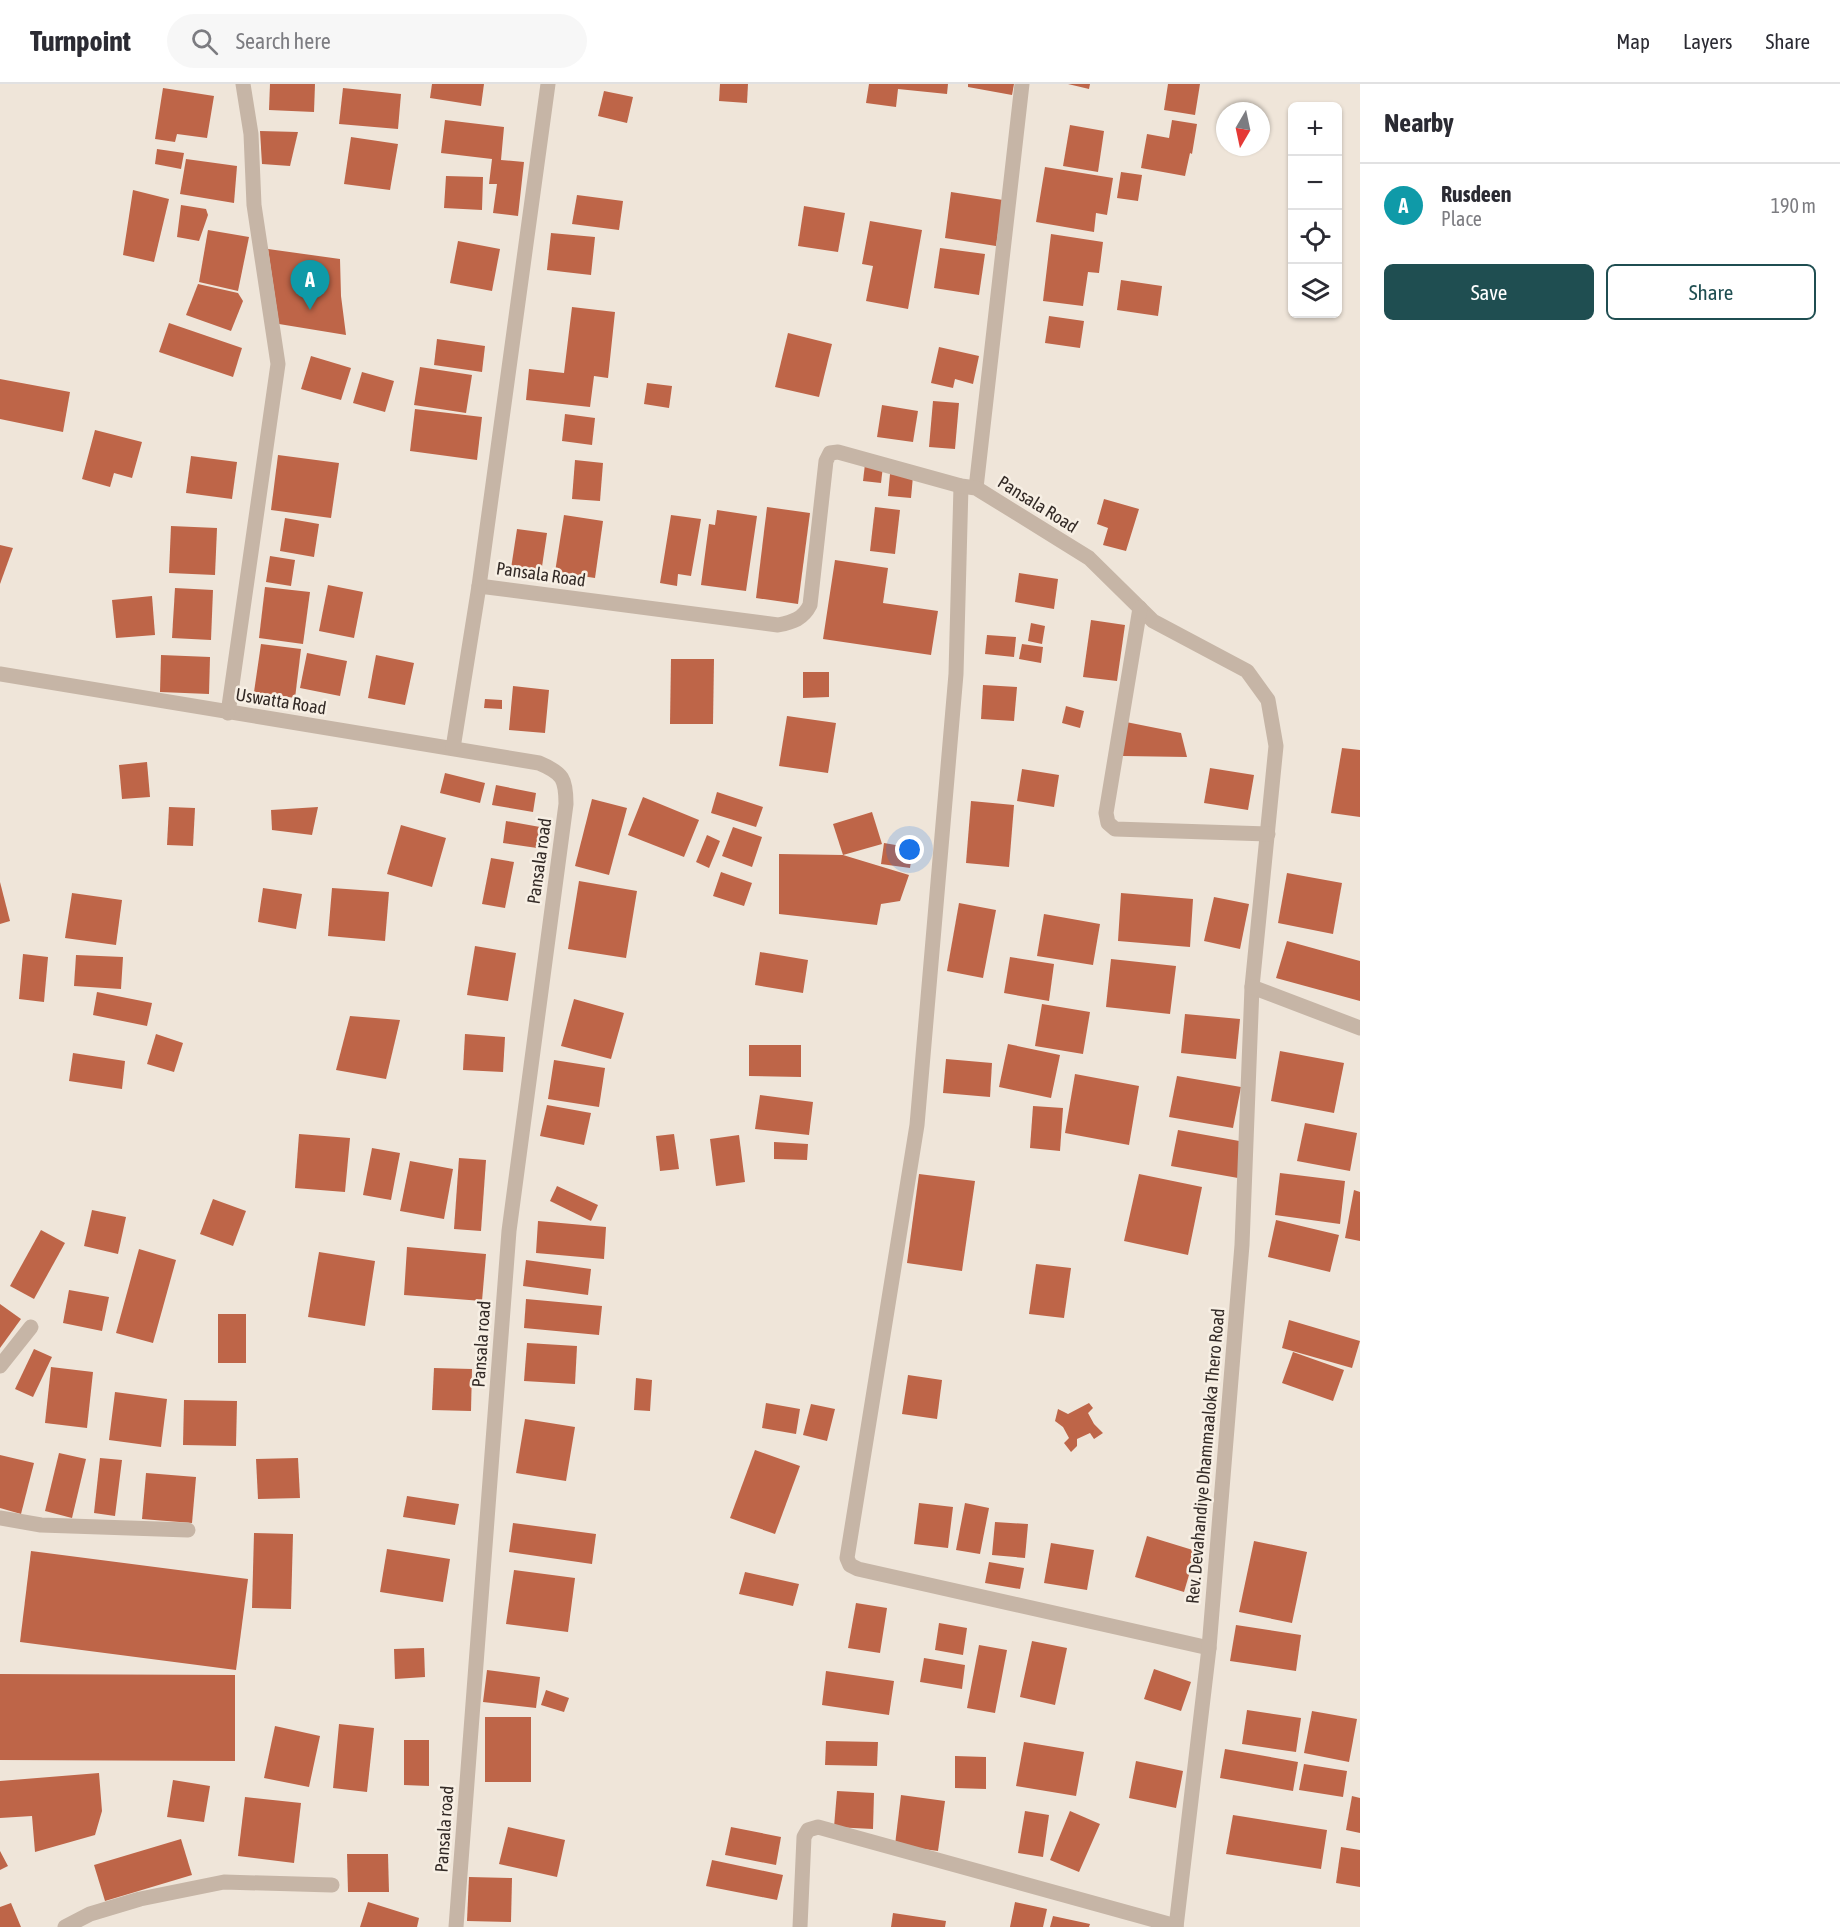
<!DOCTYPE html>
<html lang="en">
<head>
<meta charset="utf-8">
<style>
	body { margin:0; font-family:"Asap Condensed",sans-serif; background:#f7f7f7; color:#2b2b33 }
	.controls { position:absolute; right:18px; top:18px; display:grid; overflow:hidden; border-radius:9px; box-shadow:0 2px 4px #0004 }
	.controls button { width:54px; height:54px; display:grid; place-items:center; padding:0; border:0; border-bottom:2px solid #e1e1e2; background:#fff; color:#2b2b33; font:30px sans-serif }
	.compass { position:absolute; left:1216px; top:18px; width:54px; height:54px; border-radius:50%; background:#fff; box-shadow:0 2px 4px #0004; rotate:189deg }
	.you { position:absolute; left:910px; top:766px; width:21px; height:21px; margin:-15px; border:4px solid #fff; border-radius:50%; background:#1a73e8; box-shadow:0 0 0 9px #1a73e833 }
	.badge { display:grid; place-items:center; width:39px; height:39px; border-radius:50%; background:#1f4e51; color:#fff; font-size:20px; font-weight:700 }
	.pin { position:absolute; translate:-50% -50px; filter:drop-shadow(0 2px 3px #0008) }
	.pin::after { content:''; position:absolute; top:32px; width:21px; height:18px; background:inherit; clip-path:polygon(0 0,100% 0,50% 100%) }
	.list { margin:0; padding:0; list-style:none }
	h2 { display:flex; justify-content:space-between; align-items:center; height:78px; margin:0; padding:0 24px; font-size:26px }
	h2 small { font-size:20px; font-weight:400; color:#7c7c81 }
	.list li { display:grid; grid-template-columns:39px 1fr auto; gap:18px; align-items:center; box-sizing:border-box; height:84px; padding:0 24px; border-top:2px solid #e1e1e2 }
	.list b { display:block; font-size:22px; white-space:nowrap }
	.list p { margin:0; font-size:20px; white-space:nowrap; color:#7c7c81 }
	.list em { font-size:20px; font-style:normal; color:#7c7c81 }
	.actions { display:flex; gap:12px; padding:18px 24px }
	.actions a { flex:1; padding:14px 0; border:2px solid #1f4e51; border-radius:9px; text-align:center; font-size:21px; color:#1f4e51 }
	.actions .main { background:#1f4e51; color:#fff }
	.icon { flex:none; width:33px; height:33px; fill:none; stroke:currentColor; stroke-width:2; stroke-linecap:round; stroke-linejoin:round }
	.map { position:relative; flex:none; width:1360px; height:1843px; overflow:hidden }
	header { display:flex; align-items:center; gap:36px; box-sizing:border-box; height:84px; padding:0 30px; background:#fff; border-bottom:2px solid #e1e1e2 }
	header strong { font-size:28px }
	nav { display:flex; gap:33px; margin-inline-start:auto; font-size:21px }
	.search { width:420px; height:54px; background:#f7f7f7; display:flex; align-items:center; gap:15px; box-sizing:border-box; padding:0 21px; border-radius:33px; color:#7c7c81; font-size:22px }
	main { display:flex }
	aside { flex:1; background:#fff }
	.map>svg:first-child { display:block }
</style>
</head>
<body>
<header>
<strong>Turnpoint</strong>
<div class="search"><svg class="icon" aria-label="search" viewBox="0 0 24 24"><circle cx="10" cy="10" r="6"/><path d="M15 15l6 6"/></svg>Search here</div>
<nav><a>Map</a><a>Layers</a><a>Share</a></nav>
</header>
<main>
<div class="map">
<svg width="1360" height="1843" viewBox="0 0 1360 1843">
	<rect width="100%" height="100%" fill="#efe5d9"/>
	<g fill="#be6548">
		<polygon points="270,0 315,0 314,28 269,26"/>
		<polygon points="432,0 484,0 481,22 430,14"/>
		<polygon points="720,0 748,0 747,19 719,17"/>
		<polygon points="869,0 948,0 947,10 898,5 896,23 866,19"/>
		<polygon points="968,0 1014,0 1012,11 968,3"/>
		<polygon points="1068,0 1090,0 1089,5"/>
		<polygon points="1168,0 1200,0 1195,31 1164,26"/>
		<polygon points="163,4 214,12 207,54 177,50 175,58 155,55"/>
		<polygon points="343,4 401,10 398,45 339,40"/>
		<polygon points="604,7 633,13 627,39 598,32"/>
		<polygon points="445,36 504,43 501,76 524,78 518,132 493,129 497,100 489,100 492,75 441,69"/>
		<polygon points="1172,36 1197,40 1192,70 1190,69 1185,92 1141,84 1147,50 1169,54"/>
		<polygon points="1070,41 1104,47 1098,88 1063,82"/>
		<polygon points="260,47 298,48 290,82 262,80"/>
		<polygon points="351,53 398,60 390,106 344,100"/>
		<polygon points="157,65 184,69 181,85 155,80"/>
		<polygon points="186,75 237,82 234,119 180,110"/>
		<polygon points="1045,83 1113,94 1107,131 1096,129 1094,148 1036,138"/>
		<polygon points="1121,88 1142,91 1138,117 1117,114"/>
		<polygon points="446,92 483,93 482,126 444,124"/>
		<polygon points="133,106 169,115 154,178 123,171"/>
		<polygon points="951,108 1003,116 996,162 945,154"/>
		<polygon points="577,111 623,117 619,146 572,140"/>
		<polygon points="181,121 206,125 208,131 199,157 177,153"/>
		<polygon points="804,122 845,129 838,168 798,162"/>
		<polygon points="870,137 922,146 908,225 866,217 873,182 862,180"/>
		<polygon points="208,146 249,153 238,207 199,198"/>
		<polygon points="551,149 595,153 591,191 547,186"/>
		<polygon points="1051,150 1103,158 1099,189 1088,188 1083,222 1043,217"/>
		<polygon points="458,157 500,165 492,207 450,199"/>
		<polygon points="940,164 985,170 979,211 934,204"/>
		<polygon points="268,165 340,175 341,212 346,251 279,240"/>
		<polygon points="1121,196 1162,202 1158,232 1117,226"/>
		<polygon points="198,200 238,209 243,217 231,247 186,231"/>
		<polygon points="572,223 615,228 608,294 594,292 590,323 526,316 529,285 564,289"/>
		<polygon points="1049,232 1084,237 1080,264 1045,259"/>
		<polygon points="169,239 242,264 233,293 159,268"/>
		<polygon points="788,249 832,260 819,313 775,303"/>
		<polygon points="437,255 485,262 482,288 434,281"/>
		<polygon points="939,263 979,272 973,300 955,295 953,304 931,299"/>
		<polygon points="311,272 351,284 341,316 301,305"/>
		<polygon points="420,283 472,291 466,329 414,321"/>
		<polygon points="362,288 394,297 385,328 353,319"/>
		<polygon points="0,295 70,308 63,348 0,335"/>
		<polygon points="647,299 672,302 669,324 644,320"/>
		<polygon points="933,317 959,319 955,365 929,363"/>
		<polygon points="882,321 918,327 913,358 877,353"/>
		<polygon points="415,325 482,333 477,376 410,367"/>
		<polygon points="565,330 595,334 592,361 562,357"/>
		<polygon points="95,346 142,358 132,394 114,389 110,403 82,395"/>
		<polygon points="278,371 339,379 331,434 271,426"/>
		<polygon points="191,372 237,378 232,415 186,409"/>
		<polygon points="575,376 603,379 600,417 572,415"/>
		<polygon points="865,380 883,382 881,399 863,397"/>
		<polygon points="890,390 913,392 911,414 888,412"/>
		<polygon points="1104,415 1139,425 1126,467 1103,461 1108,444 1097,440"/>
		<polygon points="767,423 810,429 798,520 756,514"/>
		<polygon points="875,423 900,426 895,470 870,467"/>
		<polygon points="717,426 757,432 746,507 701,501 709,440 715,441"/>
		<polygon points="564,431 603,437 595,494 555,488"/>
		<polygon points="671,431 701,435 691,492 678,490 677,502 660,499"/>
		<polygon points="285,434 319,440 314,473 280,467"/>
		<polygon points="171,442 217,444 215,491 169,489"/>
		<polygon points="517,445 547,449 540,496 510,491"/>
		<polygon points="0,461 13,464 0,500"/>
		<polygon points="270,472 295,476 291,502 266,498"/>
		<polygon points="835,476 888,484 883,519 938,527 931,571 823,555"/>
		<polygon points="1019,489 1058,495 1054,525 1015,518"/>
		<polygon points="328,501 363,508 354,554 319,547"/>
		<polygon points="265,503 310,508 303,560 259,554"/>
		<polygon points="175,504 213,506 211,556 172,554"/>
		<polygon points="152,512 155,551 116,554 112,516"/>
		<polygon points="1091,536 1125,541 1117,597 1083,593"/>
		<polygon points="1031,539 1045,542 1042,560 1028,557"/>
		<polygon points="987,551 1016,553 1014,573 985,570"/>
		<polygon points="261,560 301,565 295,614 254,608"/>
		<polygon points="1022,560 1043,563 1041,579 1019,575"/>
		<polygon points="307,569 347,577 340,612 300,604"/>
		<polygon points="161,571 210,573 209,610 160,608"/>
		<polygon points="376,571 414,579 405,621 368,614"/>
		<polygon points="671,575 714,575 713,640 670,640"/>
		<polygon points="803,588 829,588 829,613 803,614"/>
		<polygon points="983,601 1017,603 1014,637 981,635"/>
		<polygon points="513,602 549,606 545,649 509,646"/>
		<polygon points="485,615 502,616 502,625 484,624"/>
		<polygon points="1066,622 1084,627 1080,644 1062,639"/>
		<polygon points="787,632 836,639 828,689 779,682"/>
		<polygon points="1121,637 1181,649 1187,673 1123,672"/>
		<polygon points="1342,664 1360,666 1360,733 1331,729"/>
		<polygon points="147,678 150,713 122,715 119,681"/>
		<polygon points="1210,684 1254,691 1248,726 1204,719"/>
		<polygon points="1022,685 1059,691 1054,723 1017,717"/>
		<polygon points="445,689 485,699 480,719 440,709"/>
		<polygon points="496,701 536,709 533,728 492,721"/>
		<polygon points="717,708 763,723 756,743 711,729"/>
		<polygon points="643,713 699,736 684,773 628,751"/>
		<polygon points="592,715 627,724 609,791 575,782"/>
		<polygon points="971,717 1014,721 1009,783 966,779"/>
		<polygon points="169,723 195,724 193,762 167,761"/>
		<polygon points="318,723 312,751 272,746 271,726"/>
		<polygon points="872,728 882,760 843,771 833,740"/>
		<polygon points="506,737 540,743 537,764 503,759"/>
		<polygon points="401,741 446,754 432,803 387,790"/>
		<polygon points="733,743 762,753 752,783 722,772"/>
		<polygon points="707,751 720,757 709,784 696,778"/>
		<polygon points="884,759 913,764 910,784 881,780"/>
		<polygon points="779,770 843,771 909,791 900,817 881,820 877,841 779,830"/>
		<polygon points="491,774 514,778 505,824 482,820"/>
		<polygon points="721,788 752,799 744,822 713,812"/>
		<polygon points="1287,789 1342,799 1333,850 1278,839"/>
		<polygon points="579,797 637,807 626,874 568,865"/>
		<polygon points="0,798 10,837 0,840"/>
		<polygon points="263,804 302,810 296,845 258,838"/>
		<polygon points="332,804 389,808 385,857 328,852"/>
		<polygon points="72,809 122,816 116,861 65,854"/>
		<polygon points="1121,809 1193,815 1190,863 1118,857"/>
		<polygon points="1214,813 1249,820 1240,865 1204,857"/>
		<polygon points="959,819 996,826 983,894 947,887"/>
		<polygon points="1044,830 1100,840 1093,881 1037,872"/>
		<polygon points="1287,857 1360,877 1360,917 1276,894"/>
		<polygon points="475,862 516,869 508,917 467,911"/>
		<polygon points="760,868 808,876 803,909 755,901"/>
		<polygon points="23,870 48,873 44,918 19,915"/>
		<polygon points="76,871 123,873 121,905 74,902"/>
		<polygon points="1010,873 1054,880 1049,917 1004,909"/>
		<polygon points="1111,875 1176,882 1170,930 1106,923"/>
		<polygon points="97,908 152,919 147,942 93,931"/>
		<polygon points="574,915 624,929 611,975 561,962"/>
		<polygon points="1042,920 1090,928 1083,970 1035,962"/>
		<polygon points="1185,930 1240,935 1236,975 1181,969"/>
		<polygon points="350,932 400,936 386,995 336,986"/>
		<polygon points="156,950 183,959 174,988 147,980"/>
		<polygon points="465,950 505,953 503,988 463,986"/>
		<polygon points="1008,960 1060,971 1051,1014 999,1003"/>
		<polygon points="749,961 801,961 801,993 749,992"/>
		<polygon points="1280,967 1344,979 1334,1029 1271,1017"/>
		<polygon points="73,969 125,977 122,1005 69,997"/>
		<polygon points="946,975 992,979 990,1013 943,1009"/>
		<polygon points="554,976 605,984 599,1023 548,1015"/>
		<polygon points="1075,990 1139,1002 1129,1061 1065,1049"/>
		<polygon points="1177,992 1241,1003 1233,1044 1169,1033"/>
		<polygon points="760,1011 813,1018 809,1051 755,1045"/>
		<polygon points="547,1021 591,1029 584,1061 540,1052"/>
		<polygon points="1033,1022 1063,1024 1060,1067 1030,1064"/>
		<polygon points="1305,1039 1357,1049 1350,1087 1297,1077"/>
		<polygon points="1178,1046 1245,1058 1238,1094 1171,1082"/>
		<polygon points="299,1050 350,1054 345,1108 295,1104"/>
		<polygon points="674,1050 679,1085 660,1087 656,1052"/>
		<polygon points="739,1051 745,1098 716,1102 710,1055"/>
		<polygon points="774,1058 808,1060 807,1076 774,1075"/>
		<polygon points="372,1064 400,1069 391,1116 363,1111"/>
		<polygon points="459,1074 486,1076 481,1147 454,1145"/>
		<polygon points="410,1077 453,1085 444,1135 400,1127"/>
		<polygon points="1280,1089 1345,1097 1340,1140 1275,1131"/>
		<polygon points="919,1090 975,1097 962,1187 907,1179"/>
		<polygon points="1139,1090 1202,1103 1188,1171 1124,1157"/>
		<polygon points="557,1102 598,1121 591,1137 550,1117"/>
		<polygon points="1354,1106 1360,1108 1360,1157 1345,1154"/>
		<polygon points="213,1115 246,1127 233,1162 200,1150"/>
		<polygon points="92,1126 126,1133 118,1170 84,1162"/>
		<polygon points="1276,1136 1339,1151 1330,1188 1268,1173"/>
		<polygon points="538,1137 606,1143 604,1175 536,1169"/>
		<polygon points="41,1146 65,1159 34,1215 10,1202"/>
		<polygon points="407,1163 486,1170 482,1217 404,1211"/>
		<polygon points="139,1165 176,1176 153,1259 116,1249"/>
		<polygon points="319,1168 375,1177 365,1242 308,1233"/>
		<polygon points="526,1176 591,1185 588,1211 523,1202"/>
		<polygon points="1036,1180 1071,1184 1064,1234 1029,1230"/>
		<polygon points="69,1206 109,1213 102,1247 63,1239"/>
		<polygon points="526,1215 602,1222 599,1251 524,1244"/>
		<polygon points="0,1220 21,1235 0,1264"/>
		<rect x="218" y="1230" width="28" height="49"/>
		<polygon points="1289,1236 1360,1257 1352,1284 1282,1264"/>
		<polygon points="527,1259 577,1262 575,1300 524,1297"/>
		<polygon points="34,1265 52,1273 33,1313 15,1305"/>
		<polygon points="1293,1268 1344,1286 1333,1317 1282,1299"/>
		<polygon points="51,1283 93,1288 87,1344 45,1339"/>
		<polygon points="434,1284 472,1285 471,1327 432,1326"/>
		<polygon points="908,1291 942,1296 937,1335 902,1330"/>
		<polygon points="636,1294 652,1296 650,1327 634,1326"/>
		<polygon points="115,1308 167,1315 161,1363 109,1356"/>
		<polygon points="184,1316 237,1317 236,1362 183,1361"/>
		<polygon points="766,1319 800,1325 796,1350 762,1344"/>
		<polygon points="1089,1319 1093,1324 1088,1329 1094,1340 1103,1349 1094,1355 1090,1349 1077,1355 1077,1362 1071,1368 1064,1359 1069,1354 1063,1343 1055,1337 1058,1325 1068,1330"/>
		<polygon points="811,1320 835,1325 827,1357 803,1351"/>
		<polygon points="525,1335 575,1343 566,1397 516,1389"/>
		<polygon points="755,1366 800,1382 775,1450 730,1434"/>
		<polygon points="59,1369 86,1375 72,1434 45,1427"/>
		<polygon points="0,1371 34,1379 21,1430 0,1424"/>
		<polygon points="100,1374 122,1376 115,1432 94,1429"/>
		<polygon points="298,1374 300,1414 258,1415 256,1375"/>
		<polygon points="146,1389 196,1393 192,1439 142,1435"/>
		<polygon points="407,1412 459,1420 455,1441 403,1433"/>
		<polygon points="919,1419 953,1423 948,1464 914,1460"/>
		<polygon points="965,1419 989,1424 980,1470 956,1466"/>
		<polygon points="995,1438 1028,1440 1025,1474 992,1471"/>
		<polygon points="513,1439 596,1450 592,1480 509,1468"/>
		<polygon points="254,1449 293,1450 291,1525 252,1524"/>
		<polygon points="1147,1452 1196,1467 1184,1508 1135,1493"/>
		<polygon points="1254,1457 1307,1468 1292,1539 1239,1528"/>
		<polygon points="1051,1459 1094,1466 1087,1506 1044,1499"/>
		<polygon points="387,1465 450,1475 443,1518 380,1508"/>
		<polygon points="31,1467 248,1495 236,1586 20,1558"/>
		<polygon points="989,1478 1024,1484 1020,1505 985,1499"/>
		<polygon points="514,1486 575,1494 568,1548 506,1540"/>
		<polygon points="745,1488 799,1500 793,1522 739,1510"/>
		<polygon points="856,1519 887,1524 880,1569 848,1564"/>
		<polygon points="939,1539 967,1544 963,1571 935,1566"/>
		<polygon points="1236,1541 1301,1551 1296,1587 1230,1577"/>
		<polygon points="1032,1557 1067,1564 1055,1621 1020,1613"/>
		<polygon points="979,1561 1007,1566 995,1629 967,1624"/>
		<polygon points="424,1564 425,1593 395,1595 394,1565"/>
		<polygon points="924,1574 965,1581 962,1605 920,1598"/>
		<polygon points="1154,1585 1191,1598 1181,1627 1144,1615"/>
		<polygon points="487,1586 540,1593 536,1624 483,1618"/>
		<polygon points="826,1587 894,1597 889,1631 822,1621"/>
		<polygon points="0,1590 235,1591 235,1677 0,1676"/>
		<polygon points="546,1606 569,1614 564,1628 541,1621"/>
		<polygon points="1247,1626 1301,1634 1296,1668 1242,1660"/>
		<polygon points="1312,1627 1357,1635 1349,1678 1304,1669"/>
		<rect x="485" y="1633" width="46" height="65"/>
		<polygon points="339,1640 374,1644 367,1708 333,1704"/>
		<polygon points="275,1642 320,1652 309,1703 264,1694"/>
		<polygon points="404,1656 429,1656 429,1702 404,1701"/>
		<polygon points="826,1657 878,1658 877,1682 825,1681"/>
		<polygon points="1024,1658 1084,1668 1076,1712 1016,1702"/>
		<polygon points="1225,1665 1298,1678 1293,1707 1220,1694"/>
		<polygon points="955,1672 986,1673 986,1705 955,1704"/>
		<polygon points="1136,1677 1183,1687 1176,1724 1129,1714"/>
		<polygon points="1304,1680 1347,1687 1343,1713 1299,1706"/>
		<polygon points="99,1689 102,1727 95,1751 35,1768 32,1732 0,1734 0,1697"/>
		<polygon points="173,1696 210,1702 204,1738 167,1733"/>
		<polygon points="837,1707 874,1709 873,1745 834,1743"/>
		<polygon points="901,1711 945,1717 938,1767 895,1761"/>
		<polygon points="1352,1712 1360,1714 1360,1749 1346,1746"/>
		<polygon points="245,1713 301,1719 294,1779 238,1772"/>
		<polygon points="1025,1727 1049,1731 1043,1773 1018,1769"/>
		<polygon points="1070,1727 1100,1740 1079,1788 1050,1776"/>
		<polygon points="1233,1731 1327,1746 1321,1785 1226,1770"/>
		<polygon points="508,1743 565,1756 557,1793 499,1780"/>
		<polygon points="731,1743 781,1753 776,1781 725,1771"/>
		<polygon points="181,1755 192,1791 105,1817 94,1781"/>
		<polygon points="1341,1763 1360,1766 1360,1803 1336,1799"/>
		<polygon points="0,1767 8,1782 0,1786"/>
		<polygon points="347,1770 388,1770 389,1808 348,1808"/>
		<polygon points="712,1776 783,1791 777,1816 706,1802"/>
		<polygon points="469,1793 512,1794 511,1838 467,1837"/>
		<polygon points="368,1818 419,1834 417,1843 360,1843"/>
		<polygon points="1015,1818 1047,1825 1043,1843 1010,1843"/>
		<polygon points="11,1819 21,1843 0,1843 0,1823"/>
		<polygon points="893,1829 946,1837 945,1843 891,1843"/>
		<polygon points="1053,1832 1090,1840 1089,1843 1050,1843"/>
	</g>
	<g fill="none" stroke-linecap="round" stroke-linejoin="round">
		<g stroke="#c6b5a6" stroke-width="15">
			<polyline points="961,402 956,590 917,1041 847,1474 850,1481 858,1485 1209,1564"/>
			<polyline points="976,404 1022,0"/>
			<path d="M479,502L778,541C793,538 803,535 810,521L826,377L830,369L838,368L961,402L976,404L1089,474L1153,537L1247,587L1268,616L1276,662L1252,903L1242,1161L1209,1564L1176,1843"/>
			<polyline points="1140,524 1106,729 1108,739 1115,745 1268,750"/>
			<path d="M0,590L539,679C563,689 566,695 566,720L509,1147L456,1843"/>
			<polyline points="228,629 278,280 254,121 251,50 243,0"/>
			<polyline points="453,664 479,502 548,0"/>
			<polyline points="1252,903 1360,944"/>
			<polyline points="0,1282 31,1243"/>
			<polyline points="0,1434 41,1441 188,1446"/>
			<polyline points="65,1843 90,1830 140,1815 224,1798 332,1801"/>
			<polyline points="800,1843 804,1753 808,1746 818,1743 1176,1842"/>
		</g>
	</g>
	<g text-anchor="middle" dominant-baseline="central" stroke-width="5" stroke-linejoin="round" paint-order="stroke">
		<g font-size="18" fill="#332a26" stroke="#f7efe4">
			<text transform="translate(1038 420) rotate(32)">Pansala Road</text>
			<text transform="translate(541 490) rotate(8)">Pansala Road</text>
			<text transform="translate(281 617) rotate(9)">Uswatta Road</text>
			<text transform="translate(539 777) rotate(-82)">Pansala road</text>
			<text transform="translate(481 1260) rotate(-86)">Pansala road</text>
			<text transform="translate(1205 1372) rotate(-85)">Rev. Devahandiye Dhammaaloka Thero Road</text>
			<text transform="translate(444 1745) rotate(-86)">Pansala road</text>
		</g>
	</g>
</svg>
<div class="controls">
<button>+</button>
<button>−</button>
<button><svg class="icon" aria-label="locate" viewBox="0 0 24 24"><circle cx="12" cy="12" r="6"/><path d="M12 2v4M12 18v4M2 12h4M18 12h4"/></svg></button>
<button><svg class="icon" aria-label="layers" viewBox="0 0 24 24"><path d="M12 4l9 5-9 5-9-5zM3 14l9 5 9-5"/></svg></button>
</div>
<svg class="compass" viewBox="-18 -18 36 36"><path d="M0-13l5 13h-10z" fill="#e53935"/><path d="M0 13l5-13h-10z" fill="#7c7c81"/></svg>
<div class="you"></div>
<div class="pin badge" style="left:310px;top:226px;background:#0f9aa8">A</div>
</div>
<aside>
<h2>Nearby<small></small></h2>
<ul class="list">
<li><span class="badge" style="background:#0f9aa8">A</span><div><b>Rusdeen</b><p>Place</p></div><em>190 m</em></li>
</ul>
<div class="actions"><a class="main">Save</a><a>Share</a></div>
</aside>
</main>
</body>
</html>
